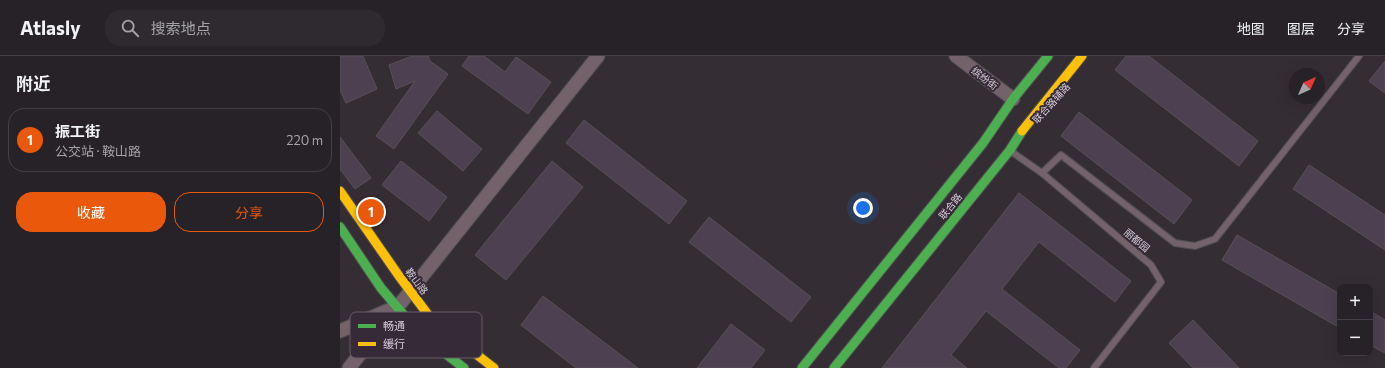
<!DOCTYPE html>
<html lang="zh">
<head>
<meta charset="utf-8">
<style>
	body { margin:0; font-family:Commissioner,"Noto Sans SC",sans-serif; background:#2f2a2f; color:#f1f3f6 }
	.controls { position:absolute; right:12px; bottom:12px; display:grid; overflow:hidden; border-radius:8px; box-shadow:0 4px 16px #0002 }
	.controls button { width:36px; height:36px; display:grid; place-items:center; padding:0; border:0; border-bottom:1px solid #433f44; background:#272227; color:#f1f3f6; font:20px sans-serif }
	.compass { position:absolute; left:949px; top:12px; width:36px; height:36px; border-radius:50%; background:#272227; box-shadow:0 4px 16px #0002; rotate:45deg }
	.you { position:absolute; left:523px; top:152px; width:14px; height:14px; margin:-10px; border:3px solid #fff; border-radius:50%; background:#1a73e8; box-shadow:0 0 0 6px #1a73e833 }
	.badge { display:grid; place-items:center; width:26px; height:26px; border-radius:50%; background:#ea580c; color:#fff; font-size:13px; font-weight:700 }
	.pin { position:absolute; translate:-50% -50%; border:2px solid #fff; box-shadow:0 1px 4px #0006 }
	.list { margin:0; padding:0; list-style:none }
	h2 { display:flex; justify-content:space-between; align-items:center; height:52px; margin:0; padding:0 16px; font-size:17px }
	h2 small { font-size:13px; font-weight:400; color:#a4a4a7 }
	.list li { display:grid; grid-template-columns:26px 1fr auto; gap:12px; align-items:center; box-sizing:border-box; height:64px; margin:0 8px 8px; padding:0 8px; border:1px solid #433f44; border-radius:16px }
	.list b { display:block; font-size:15px; white-space:nowrap }
	.list p { margin:0; font-size:13px; white-space:nowrap; color:#a4a4a7 }
	.list em { font-size:13px; font-style:normal; color:#a4a4a7 }
	.actions { display:flex; gap:8px; padding:12px 16px }
	.actions a { flex:1; padding:9px 0; border:1px solid #ea580c; border-radius:16px; text-align:center; font-size:14px; color:#ea580c }
	.actions .main { background:#ea580c; color:#fff }
	.icon { flex:none; width:22px; height:22px; fill:none; stroke:currentColor; stroke-width:2; stroke-linecap:round; stroke-linejoin:round }
	.map { position:relative; flex:none; width:1045px; height:312px; overflow:hidden }
	header { display:flex; align-items:center; gap:24px; box-sizing:border-box; height:56px; padding:0 20px; background:#272227; border-bottom:1px solid #433f44 }
	header strong { font-size:19px }
	nav { display:flex; gap:22px; margin-inline-start:auto; font-size:14px }
	.search { width:280px; height:36px; background:#2f2a2f; display:flex; align-items:center; gap:10px; box-sizing:border-box; padding:0 14px; border-radius:16px; color:#a4a4a7; font-size:15px }
	main { display:flex }
	aside { flex:1; background:#272227 }
	.map>svg:first-child { display:block }
</style>
</head>
<body>
<header>
<strong>Atlasly</strong>
<div class="search"><svg class="icon" aria-label="search" viewBox="0 0 24 24"><circle cx="10" cy="10" r="6"/><path d="M15 15l6 6"/></svg>搜索地点</div>
<nav><a>地图</a><a>图层</a><a>分享</a></nav>
</header>
<main>
<aside>
<h2>附近<small></small></h2>
<ul class="list">
<li><span class="badge">1</span><div><b>振工街</b><p>公交站 · 鞍山路</p></div><em>220 m</em></li>
</ul>
<div class="actions"><a class="main">收藏</a><a>分享</a></div>
</aside>
<div class="map">
<svg width="1045" height="312" viewBox="0 0 1045 312">
	<rect width="100%" height="100%" fill="#342e34"/>
	<g fill="#4d4050" stroke="#575157">
		<polygon points="0,0 23,0 37,33 6,47 0,34"/>
		<polygon points="72,0 88,0 90,5 108,18 54,93 36,80 75,25 56,33 49,9"/>
		<polygon points="129,0 144,0 165,16 176,1 211,26 188,58 122,10"/>
		<polygon points="786,0 809,0 918,85 899,110 775,14"/>
		<polygon points="1045,5 1045,37 1029,25"/>
		<polygon points="97,55 142,93 123,115 78,77"/>
		<polygon points="739,56 852,144 834,168 721,80"/>
		<polygon points="244,64 347,145 329,168 226,87"/>
		<polygon points="0,81 31,122 15,133 0,113"/>
		<polygon points="61,105 107,141 89,165 42,129"/>
		<polygon points="212,105 243,131 166,224 135,199"/>
		<polygon points="969,109 1045,159 1045,194 953,133"/>
		<polygon points="679,137 791,225 775,246 699,186 662,233 740,294 726,312 719,312 646,255 611,299 627,312 542,312"/>
		<polygon points="369,161 471,241 451,266 349,186"/>
		<polygon points="897,179 1000,238 1000,272 882,204"/>
		<polygon points="203,240 298,312 236,312 181,269"/>
		<polygon points="1030,255 1045,264 1045,297 1030,289"/>
		<polygon points="853,264 899,312 853,312 829,287"/>
		<polygon points="391,268 425,294 411,312 357,312"/>
	</g>
	<g fill="none" stroke-linecap="round" stroke-linejoin="round">
		<defs>
			<g id="lane">
				<polyline points="672,96 702,117 811,209 821,226 754,312"/>
				<polyline points="702,117 721,99 835,187 855,190 875,183 1019,0"/>
			</g>
			<g id="street">
				<polyline points="616,0 673,43"/>
				<polyline points="0,275 56,251"/>
				<polyline points="9,312 258,0"/>
			</g>
			<g id="fast">
				<polyline points="0,171 41,232 79,277 124,312"/>
				<polyline points="462,312 643,87 673,43 708,0"/>
				<polyline points="494,312 670,94 682,75"/>
			</g>
			<g id="slow">
				<polyline points="682,75 742,0"/>
				<polyline points="0,135 59,220 92,264 154,312"/>
			</g>
		</defs>
		<use href="#lane" stroke="#504c51" stroke-width="8"/>
		<use href="#street" stroke="#504c51" stroke-width="15"/>
		<use href="#fast" stroke="#504c51" stroke-width="11"/>
		<use href="#slow" stroke="#504c51" stroke-width="11"/>
		<use href="#lane" stroke="#74626b" stroke-width="6"/>
		<use href="#street" stroke="#74626b" stroke-width="13"/>
		<use href="#fast" stroke="#4caf50" stroke-width="9"/>
		<use href="#slow" stroke="#ffc107" stroke-width="9"/>
	</g>
	<g text-anchor="middle" dominant-baseline="central" stroke-width="4" stroke-linejoin="round" paint-order="stroke">
		<g font-size="10" fill="#d6ced7" stroke="#362a38">
			<text transform="translate(645 22) rotate(37)">缤纷街</text>
			<text transform="translate(711 47) rotate(-48)">联合路辅路</text>
			<text transform="translate(610 150) rotate(-51)">联合路</text>
			<text transform="translate(797 184) rotate(40)">丽都园</text>
			<text transform="translate(77 225) rotate(53)">鞍山路</text>
		</g>
	</g>
	<rect x="10" y="256" width="132" height="46" rx="6" fill="#362a38" stroke="#665b68" stroke-width="1"/>
	<rect x="18" y="268" width="18" height="4" fill="#4caf50"/>
	<rect x="18" y="286" width="18" height="4" fill="#ffc107"/>
	<g font-size="11" fill="#d6ced7">
		<text x="43" y="274">畅通</text>
		<text x="43" y="292">缓行</text>
	</g>
</svg>
<div class="controls">
<button>+</button>
<button>−</button>
</div>
<svg class="compass" viewBox="-18 -18 36 36"><path d="M0-13l5 13h-10z" fill="#e53935"/><path d="M0 13l5-13h-10z" fill="#a4a4a7"/></svg>
<div class="you"></div>
<div class="pin badge" style="left:31px;top:156px">1</div>
</div>
</main>
</body>
</html>
